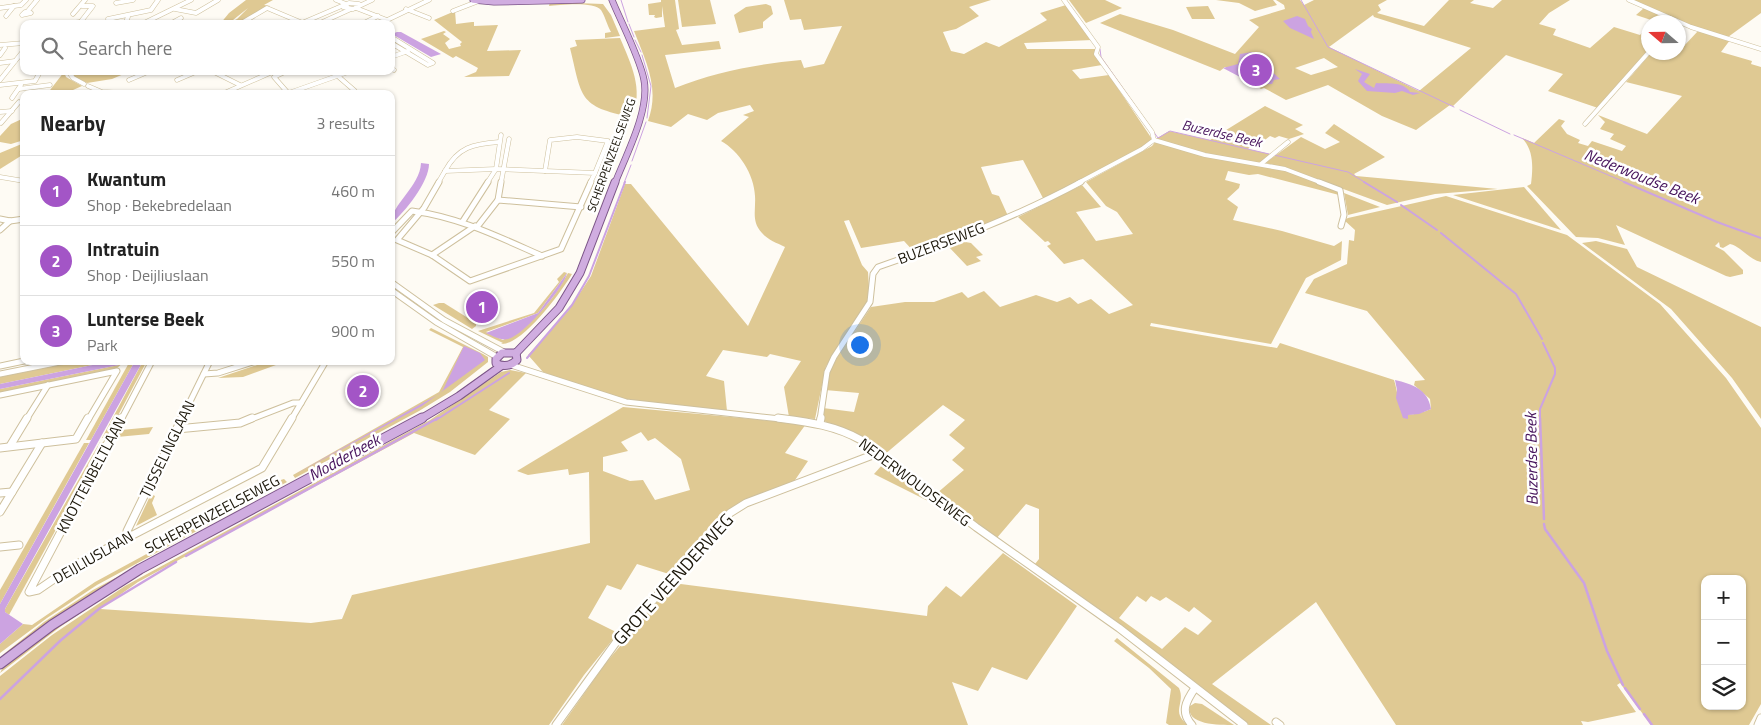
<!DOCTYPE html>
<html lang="en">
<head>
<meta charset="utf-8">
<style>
	body { margin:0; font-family:"Titillium Web",sans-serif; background:#f6f6f6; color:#222 }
	.controls { position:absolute; right:15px; bottom:15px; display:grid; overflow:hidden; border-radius:10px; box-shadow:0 1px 4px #0004 }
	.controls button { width:45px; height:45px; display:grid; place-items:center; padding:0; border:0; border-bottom:1px solid #e0e0e0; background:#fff; color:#222; font:25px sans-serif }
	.compass { position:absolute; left:1641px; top:15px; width:45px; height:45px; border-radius:50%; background:#fff; box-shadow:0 1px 4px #0004; rotate:290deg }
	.you { position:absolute; left:859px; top:344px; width:18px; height:18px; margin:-12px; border:4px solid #fff; border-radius:50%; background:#1a73e8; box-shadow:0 0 0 8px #1a73e833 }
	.badge { display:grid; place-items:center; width:32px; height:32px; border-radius:50%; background:#a355c6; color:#fff; font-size:16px; font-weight:700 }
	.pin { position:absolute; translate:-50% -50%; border:2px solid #fff; box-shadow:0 1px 5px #0006 }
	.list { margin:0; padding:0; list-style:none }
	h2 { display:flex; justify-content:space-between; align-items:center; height:65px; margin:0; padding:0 20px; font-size:21px }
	h2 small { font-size:16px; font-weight:400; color:#767676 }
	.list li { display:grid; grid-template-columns:32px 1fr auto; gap:15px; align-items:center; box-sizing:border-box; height:70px; padding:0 20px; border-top:1px solid #e0e0e0 }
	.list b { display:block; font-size:19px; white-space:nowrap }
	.list p { margin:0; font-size:16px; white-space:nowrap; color:#767676 }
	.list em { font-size:16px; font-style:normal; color:#767676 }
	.icon { flex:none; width:28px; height:28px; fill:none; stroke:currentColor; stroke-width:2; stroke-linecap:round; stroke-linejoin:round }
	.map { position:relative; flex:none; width:1761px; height:725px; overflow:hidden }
	.search { position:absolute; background:#fff; box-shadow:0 1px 4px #0004; left:20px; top:20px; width:375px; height:55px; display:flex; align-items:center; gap:12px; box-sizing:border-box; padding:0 18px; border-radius:10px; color:#767676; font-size:19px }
	.panel { position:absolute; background:#fff; box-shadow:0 1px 4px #0004; left:20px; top:90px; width:375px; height:275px; border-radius:10px }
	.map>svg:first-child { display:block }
</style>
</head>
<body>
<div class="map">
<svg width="1761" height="725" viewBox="0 0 1761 725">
	<rect width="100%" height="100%" fill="#fefbf4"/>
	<g fill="#dfc993" fill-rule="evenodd">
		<polygon points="246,0 273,0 264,5 270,6 240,23 227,24 237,19 248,8 233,20 220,24 229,13"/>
		<path d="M661,0H675L679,29L676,30L682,45L719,41L721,49L665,55L675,88C715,72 758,64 801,60L804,68L824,64L842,26L804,30L801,19L790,20L784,0H991L969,7L979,16L956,29L943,32L951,51L964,54L986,42L999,47L1047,20L1040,13L1066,5L1092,40L1024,43L1027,49H1096L1102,65L1072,70L1080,79L1109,75L1152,139L1150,143L1044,200L1023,160L981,167L992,194L999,196L1008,216L915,253L904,241L861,248L849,220L844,221L862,265L868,272L870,301L826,366L815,419L789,417L784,387L801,361L770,354L767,357L723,350L706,376L724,381L727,411L636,403L589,389L543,372L528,355L568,311L591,276L625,184H631L748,326L785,247C777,243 768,240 762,233C751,221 756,210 755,196C754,174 739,151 721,141L749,117L743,115L754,111L750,105L718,113L707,120L688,114L671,127L648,121C660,88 646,62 634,31L665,27L662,6V17L656,18L654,17L655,15H649L648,4L661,2Z"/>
		<polygon points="678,0 710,0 716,24 682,27"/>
		<polygon points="1069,0 1105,0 1122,8 1086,23"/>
		<polygon points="1216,0 1273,0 1277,5 1255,11 1239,3"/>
		<path d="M1276,0H1300L1304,5L1314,0H1387L1378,5L1381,10L1377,13L1424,26L1449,0H1474L1470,3L1493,8L1502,0H1570L1549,13L1539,24L1556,29L1553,35L1590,48L1614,27L1640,35L1648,26V51L1598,108L1548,91L1563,74L1506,55L1453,106L1450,105L1416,130L1382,116L1328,85L1286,100L1264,88L1261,89L1225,67L1220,71L1100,23L1120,14L1173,30L1235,54L1259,27L1249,20L1285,9L1284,5ZM1373,15L1374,17L1471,48L1419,91L1329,47ZM1324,58L1338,67L1311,75L1295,68Z"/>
		<polygon points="1633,0 1761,0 1761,13 1728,37 1689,25"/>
		<path d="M550,2L603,4L611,15L620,36L605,38V33L611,32C607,25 605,16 601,10C594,1 559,5 549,6Z"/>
		<polygon points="766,4 771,6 773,14 763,22 763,28 739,33 734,15 746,7"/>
		<polygon points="1208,6 1215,19 1192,19 1186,7"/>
		<polygon points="1644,8 1674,22 1653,22 1654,21 1636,15"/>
		<polygon points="455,11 456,24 472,22 474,22 474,26 498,25 487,51 521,50 509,76 464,77 476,72 478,68 456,56 453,58 421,39 444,31 446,32 443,34 450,39 445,43 449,49 461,46 460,44 462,42 434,20"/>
		<path d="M1698,31L1730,40L1721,52L1752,61L1751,64L1761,67V262C1748,259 1742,247 1730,244L1723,248L1720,247L1719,242L1715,246L1724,251L1743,270V274L1730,277L1726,276L1616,225L1625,245L1598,238L1576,237L1527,186L1531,184C1533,168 1534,150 1522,138L1534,143L1559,119L1565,121L1561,126L1567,134L1580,140L1578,143L1588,146L1592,141L1622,151L1626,146L1610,139L1614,134L1600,129L1605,122L1598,115L1647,134L1682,96L1626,82L1651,53L1678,52L1679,47H1683Z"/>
		<path d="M620,38C631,64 644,89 632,117C578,107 582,97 570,48L577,46L575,40Z"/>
		<polygon points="70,71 131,71 112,79 87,83 72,76"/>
		<polygon points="64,72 66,77 82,86 64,94 47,94"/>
		<polygon points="1265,106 1303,125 1295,129 1304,134 1289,139 1279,136 1275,138 1270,136 1261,143 1257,141 1248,149 1270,154 1260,163 1211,155 1156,139 1169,131 1210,140"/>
		<polygon points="24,118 24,140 11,144 0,142 0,136 11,124"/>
		<polygon points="1334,124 1385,157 1354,174 1356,176 1498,189 1435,194 1387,205 1286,168 1265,163 1301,137 1325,149 1340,142 1325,133"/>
		<path d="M1156,141L1188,152L1286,171L1339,191V195L1258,174L1249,175L1228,171L1225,180L1240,184L1239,188L1227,199L1238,207L1233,220L1282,231L1334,246L1342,241L1341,260L1306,278L1271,344L1151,323L1150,326L1277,348L1280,343L1394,380C1402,405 1394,424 1431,409L1430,399L1414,385L1415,381L1425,380L1367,311L1305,293L1314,279L1347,264L1349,240L1354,241L1355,230L1344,220L1348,218L1446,196L1567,235L1660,304L1726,378L1761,428V704L1749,725H1651L1620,683L1617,685L1636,712L1588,722L1581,721L1583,725H1396L1316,602L1212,684L1271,725H1249L1020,556L1035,564L1039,559V509L1026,504L996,539L936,494L964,470L952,460L965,448L949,435L965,420L943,405L884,455L861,438L822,420L823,408L854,412L859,393L825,390L831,367L871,307L905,302H934L962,292L968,298L984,291L1000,307L1036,295L1057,302L1070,297L1078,304L1091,299L1109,314L1133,305L1083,259L1064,264L1047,246L1051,244L1048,241L1045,242L1018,217L1082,185L1101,207L1076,212L1096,241L1133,234L1117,212L1106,206L1086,182L1152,146ZM1705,579H1742V706H1705ZM1137,596L1146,602L1151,596L1160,601L1166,597L1189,612L1194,607L1212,621L1198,635L1185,627L1162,649L1119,618Z"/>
		<polygon points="24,143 24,154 0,169 0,153"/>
		<polygon points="1524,187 1561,230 1453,195"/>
		<polygon points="1344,193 1380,207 1348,215"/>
		<polygon points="960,241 971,243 983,255 976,257 981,261 967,266 948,246"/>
		<polygon points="1596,241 1627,249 1637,267 1761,327 1761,419 1732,378 1671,309 1582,243"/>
		<path d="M564,272L567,273L538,313L486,332L503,340C535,321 550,305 568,273L572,274C562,291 522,346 501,344L503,343L478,331L534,313L559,282L557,279Z"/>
		<polygon points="439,303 444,303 476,323 476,326 472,329 433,305"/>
		<polygon points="431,328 483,354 488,357 488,362 450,392 419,411 295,478 293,475 439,392 463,347 429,330"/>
		<polygon points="80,361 112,361 0,384 0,377"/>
		<polygon points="122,361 125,361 116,369 0,393 0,389 119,365"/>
		<polygon points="130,361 135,361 91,440 86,440"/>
		<polygon points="143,361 147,361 106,438 102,438"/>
		<polygon points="269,361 287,361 243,377 218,378"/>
		<path d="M510,370L526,373L489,410L510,419L475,455L414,433L138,582L100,609L311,623L342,619L352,595L590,543L589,472L569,475L568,469L528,475L517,471L623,407L806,424L785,453L808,461L793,483L735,506L719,516L669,574L637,564L621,590L607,585L588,618L618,633L584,675L549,725H0V676L52,635L125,586L430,420L501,372ZM641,432L648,441L655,438L681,459L690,490L655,500L643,480L630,481L603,471V457L628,451L621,442Z"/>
		<polygon points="493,373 496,374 435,415 127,582 60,627 0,673 3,667 61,623 133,577 410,426"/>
		<polygon points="153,427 149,434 117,437 121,430"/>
		<polygon points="100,442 104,442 9,615 5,612 5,609"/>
		<polygon points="84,443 89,443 0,604 0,590"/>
		<polygon points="883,464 936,505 874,474"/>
		<polygon points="264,479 271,483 284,479 287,482 97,585 47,618 0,653 0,644 23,624 32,625 95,582 268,488"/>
		<polygon points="288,485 94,592 0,657 44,622 93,590"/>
		<polygon points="151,494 155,496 152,503 157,515 136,526"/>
		<polygon points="1003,553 1077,606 1027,680 992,667 978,691 952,682 968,725 562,725 605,664 673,583 927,616 928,606 946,586 961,597"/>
		<path d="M1117,638L1179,688C1186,704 1170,711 1188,725H1169L1166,723L1171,689L1149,668L1114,641Z"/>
		<path d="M1195,703L1202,704L1234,725C1219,725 1185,725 1190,706Z"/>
	</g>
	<g fill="#cca3e1">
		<polygon points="1297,16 1305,19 1308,26 1312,29 1311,32 1314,39 1290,28 1283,21"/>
		<polygon points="397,32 401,32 441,54 431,57 392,34"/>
		<polygon points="1252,52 1267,58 1265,65 1280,79 1274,80 1272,84 1262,84 1246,74 1248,71 1246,68 1238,68 1239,73 1262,85 1257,86 1223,68 1238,64 1240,54"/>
		<path d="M1355,69L1370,74L1364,82L1374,88L1376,83C1387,84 1403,81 1410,92L1420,93L1413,95L1402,91L1395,93L1367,91L1358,81L1362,74Z"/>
		<path d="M421,163L429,164C429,182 405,212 391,224C391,204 420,187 421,163Z"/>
		<path d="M567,273C565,286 524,336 508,339C501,341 493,336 486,333L538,313Z"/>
		<polygon points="464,346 480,353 485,360 422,406 294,475 439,394 443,390"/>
		<polygon points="112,361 122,361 119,365 0,389 0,384"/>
		<polygon points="135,361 143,361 5,609 5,612 23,624 0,644 0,604"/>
		<path d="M1395,380C1412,384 1428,389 1431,409L1419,414L1408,415V419L1403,418L1396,398L1397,390Z"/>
	</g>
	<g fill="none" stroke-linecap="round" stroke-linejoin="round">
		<g stroke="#cca3e1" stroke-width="1">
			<polyline points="621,0 628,22"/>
			<polyline points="1301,0 1328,47 1454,107"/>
			<polyline points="629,24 634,37"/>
			<polyline points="635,40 641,52"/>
			<polyline points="1100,49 1101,57 1158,138 1170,131 1269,154"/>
			<polyline points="642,55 651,86 647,118"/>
			<polyline points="1460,110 1510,134"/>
			<polyline points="1514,135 1627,183"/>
			<polyline points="1274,155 1348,172 1366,183"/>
			<polyline points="632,161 646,122"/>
			<polyline points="624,183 631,165"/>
		</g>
		<g stroke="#cca3e1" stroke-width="2">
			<polyline points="1364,182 1397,202"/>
			<polyline points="1624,182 1717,222 1761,238"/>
			<polyline points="1401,205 1437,230"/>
			<polyline points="1441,233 1516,294 1542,339"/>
			<polyline points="527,358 572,305 589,276 625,182"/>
			<polyline points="436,420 509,373"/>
			<polyline points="1540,420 1540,409 1555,374 1555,368 1543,343"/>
		</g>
		<g stroke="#cca3e1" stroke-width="2.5">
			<polyline points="1540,418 1544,519"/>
			<polyline points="1544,524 1545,529 1584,583 1607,651 1623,685"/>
			<polyline points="186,556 438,418"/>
			<polyline points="1625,688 1640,709"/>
			<polyline points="0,699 61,640 100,608 176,562"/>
			<polyline points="1644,714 1652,725"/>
		</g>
		<defs>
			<g id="minor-far2">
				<polyline points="336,0 346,4"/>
				<polyline points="1064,0 1098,47 1096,54 1152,132 1154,140 1142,149 1078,183"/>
				<polyline points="1629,0 1691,27 1761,49"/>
				<polyline points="116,3 133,0"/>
				<polyline points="359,6 359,4 349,3 343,7 353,9 372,0"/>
				<polyline points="0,8 21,5 26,0"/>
				<polyline points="356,8 387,20"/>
				<polyline points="175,9 196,13 218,0"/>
				<polyline points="406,9 429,18"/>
				<polyline points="453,11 479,1"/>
				<polygon points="25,12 31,13 22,15"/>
				<polyline points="27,12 37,0"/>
				<polyline points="73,14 85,0"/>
				<polyline points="6,16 14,6"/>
				<polyline points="108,19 151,10 158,0"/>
				<polyline points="302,23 344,5"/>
				<polyline points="64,24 80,22"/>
				<polyline points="79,24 93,6 82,6"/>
				<polyline points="125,24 128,17"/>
				<polyline points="142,24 191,0"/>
				<polyline points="170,24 181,18"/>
				<polyline points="240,24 267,8 305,24"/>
				<polyline points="318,24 351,9"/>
				<polyline points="362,24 378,16"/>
				<polyline points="379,24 429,0"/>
				<polyline points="391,37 433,63 428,65 391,43"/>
				<polyline points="0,45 24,43"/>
				<polyline points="0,55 5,48"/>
				<polyline points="391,57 408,51"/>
				<polyline points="0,63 15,61"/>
				<polyline points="391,68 394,70"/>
				<polyline points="68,71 73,78 84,84"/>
				<polyline points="212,71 240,85"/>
				<polyline points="287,71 274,77 288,93"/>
				<polyline points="332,71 355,91 352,94"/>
				<polyline points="0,80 24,50"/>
				<polyline points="129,80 150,71"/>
				<polyline points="177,80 198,71"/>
				<polyline points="0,85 35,81 40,72"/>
				<polyline points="88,86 102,92 146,94"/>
				<polyline points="19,89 50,85"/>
				<polyline points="222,94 270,73"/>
				<polyline points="286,94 351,71"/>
				<polyline points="12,98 21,85"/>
				<polyline points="0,112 12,111"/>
				<polyline points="1,123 19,102"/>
				<polyline points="1585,124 1649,52"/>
				<polyline points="1154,140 1205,155 1285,169 1322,183"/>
				<polyline points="1261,164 1288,142"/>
				<path d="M445,171C458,147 473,144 499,142"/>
				<polyline points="545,171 550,140 577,137 608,141 595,173"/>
				<polyline points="0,177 24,181"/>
				<polyline points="438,183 445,171 496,169 595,173 590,183"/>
				<polyline points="487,183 496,169 501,135"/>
				<polyline points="501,183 509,139"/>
			</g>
			<g id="minor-far1">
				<polyline points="439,182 424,208 397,240 432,255 470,281 561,249 591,182"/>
				<polyline points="1319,182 1340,190 1344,215 1341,226"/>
				<polyline points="498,200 501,182"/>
				<polyline points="0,219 10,221 24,219"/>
				<polyline points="463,221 488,182"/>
				<polyline points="477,227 498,200 581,207"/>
				<polyline points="0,230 10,221"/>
				<path d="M391,233L412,211C459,217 499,237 542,256"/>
				<polyline points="432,255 475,226"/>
				<polyline points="391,282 444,320 504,352"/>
				<polyline points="391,290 436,322 497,357"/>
				<polyline points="511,365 626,402 790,420"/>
				<polyline points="0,366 24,361"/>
				<polyline points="0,374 65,361"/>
				<polyline points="204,374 218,373 256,361"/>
				<polyline points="0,395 117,371 88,420"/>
				<polyline points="26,420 48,385"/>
				<polyline points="121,420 152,361"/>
				<polyline points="181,420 210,361"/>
				<polyline points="249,420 293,403 301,403"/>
				<polyline points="291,420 326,361"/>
				<path d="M820,420L827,372L834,357L870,302L873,274L878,267C947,243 1016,217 1081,182"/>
			</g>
			<g id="minor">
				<polyline points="121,418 29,592 38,590 73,566 262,468 292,418"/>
				<path d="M778,418C808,422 834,425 861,440L976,527L1119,628L1244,725"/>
				<polyline points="820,423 821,418"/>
				<polyline points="177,429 240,423 252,418"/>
				<polyline points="10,446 27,418"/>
				<polyline points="0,448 76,439 88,418"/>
				<polyline points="0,493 12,492"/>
				<polyline points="0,512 42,443"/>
				<polyline points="128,537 127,531 182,418"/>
				<polyline points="0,547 19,545"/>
				<polyline points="1276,722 1280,725"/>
				<polyline points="556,725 617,641 730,513 746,503 878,453"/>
				<path d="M1192,725C1180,712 1186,701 1195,688"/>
				<polyline points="1758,725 1761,718"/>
			</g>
			<g id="major-far2">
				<polyline points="473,0 494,2 582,0"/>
				<path d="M612,0C621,22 640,58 644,80C650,110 626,155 615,183"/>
			</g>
			<g id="major-far1">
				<polyline points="516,353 559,308 580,273 615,182"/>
				<polyline points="496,363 496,359 502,353 516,353"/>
				<path d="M497,364C505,367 511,366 517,360L516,353"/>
				<polyline points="419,420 459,396 501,366"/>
			</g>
			<polyline id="major" points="0,664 52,625 140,569 422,418"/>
		</defs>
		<use href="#minor-far2" stroke="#cec09d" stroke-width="5"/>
		<use href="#minor-far1" stroke="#cec09d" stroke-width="7"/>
		<use href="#minor" stroke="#cec09d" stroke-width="9"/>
		<use href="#major-far2" stroke="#7c5588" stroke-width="7"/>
		<use href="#major-far1" stroke="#7c5588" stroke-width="9"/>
		<use href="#major" stroke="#7c5588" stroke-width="11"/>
		<use href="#minor-far2" stroke="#fff" stroke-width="4"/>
		<use href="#minor-far1" stroke="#fff" stroke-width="5"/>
		<use href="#minor" stroke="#fff" stroke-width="7"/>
		<use href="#major-far2" stroke="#d0ade0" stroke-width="5.5"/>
		<use href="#major-far1" stroke="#d0ade0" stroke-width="7"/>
		<use href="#major" stroke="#d0ade0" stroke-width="9"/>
	</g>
	<g text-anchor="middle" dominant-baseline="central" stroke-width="5" stroke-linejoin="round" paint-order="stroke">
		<g font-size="12" fill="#1b1609" stroke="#fff">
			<text transform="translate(611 155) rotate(-70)">SCHERPENZEELSEWEG</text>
		</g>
		<g font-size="14" font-style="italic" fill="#46135b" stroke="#fff">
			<text transform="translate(1222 133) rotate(13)">Buzerdse Beek</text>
		</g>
		<g font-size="15" fill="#1b1609" stroke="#fff">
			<text transform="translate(941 243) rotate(-21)">BUZERSEWEG</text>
			<text transform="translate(167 449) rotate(-64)">TIJSSELINGLAAN</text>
			<text transform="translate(91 475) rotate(-62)">KNOTTENBELTLAAN</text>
			<text transform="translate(915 482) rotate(37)">NEDERWOUDSEWEG</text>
			<text transform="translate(212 514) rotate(-28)">SCHERPENZEELSEWEG</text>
			<text transform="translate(93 557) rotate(-30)">DEIJLIUSLAAN</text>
		</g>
		<g font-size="16" font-style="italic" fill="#46135b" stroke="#fff">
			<text transform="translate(1642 176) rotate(22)">Nederwoudse Beek</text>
			<text transform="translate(344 457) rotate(-29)">Modderbeek</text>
			<text transform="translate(1531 459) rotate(-91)">Buzerdse Beek</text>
		</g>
		<g font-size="18" fill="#1b1609" stroke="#fff">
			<text transform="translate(673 579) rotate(-48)">GROTE VEENDERWEG</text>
		</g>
	</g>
</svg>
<div class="controls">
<button>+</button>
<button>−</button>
<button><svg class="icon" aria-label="layers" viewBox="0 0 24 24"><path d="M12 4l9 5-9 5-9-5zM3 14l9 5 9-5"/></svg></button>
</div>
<svg class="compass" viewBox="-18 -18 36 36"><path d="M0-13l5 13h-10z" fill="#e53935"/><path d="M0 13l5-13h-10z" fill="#767676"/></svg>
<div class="you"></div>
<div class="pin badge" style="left:482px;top:307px">1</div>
<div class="pin badge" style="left:363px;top:391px">2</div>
<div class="pin badge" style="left:1256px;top:70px">3</div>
<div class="search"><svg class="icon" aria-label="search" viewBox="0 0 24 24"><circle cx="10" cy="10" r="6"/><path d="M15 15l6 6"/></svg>Search here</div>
<section class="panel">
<h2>Nearby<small>3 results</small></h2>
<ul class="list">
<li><span class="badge">1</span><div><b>Kwantum</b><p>Shop · Bekebredelaan</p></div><em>460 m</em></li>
<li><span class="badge">2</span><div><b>Intratuin</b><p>Shop · Deijliuslaan</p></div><em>550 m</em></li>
<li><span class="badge">3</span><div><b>Lunterse Beek</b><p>Park</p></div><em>900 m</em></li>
</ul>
</section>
</div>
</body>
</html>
